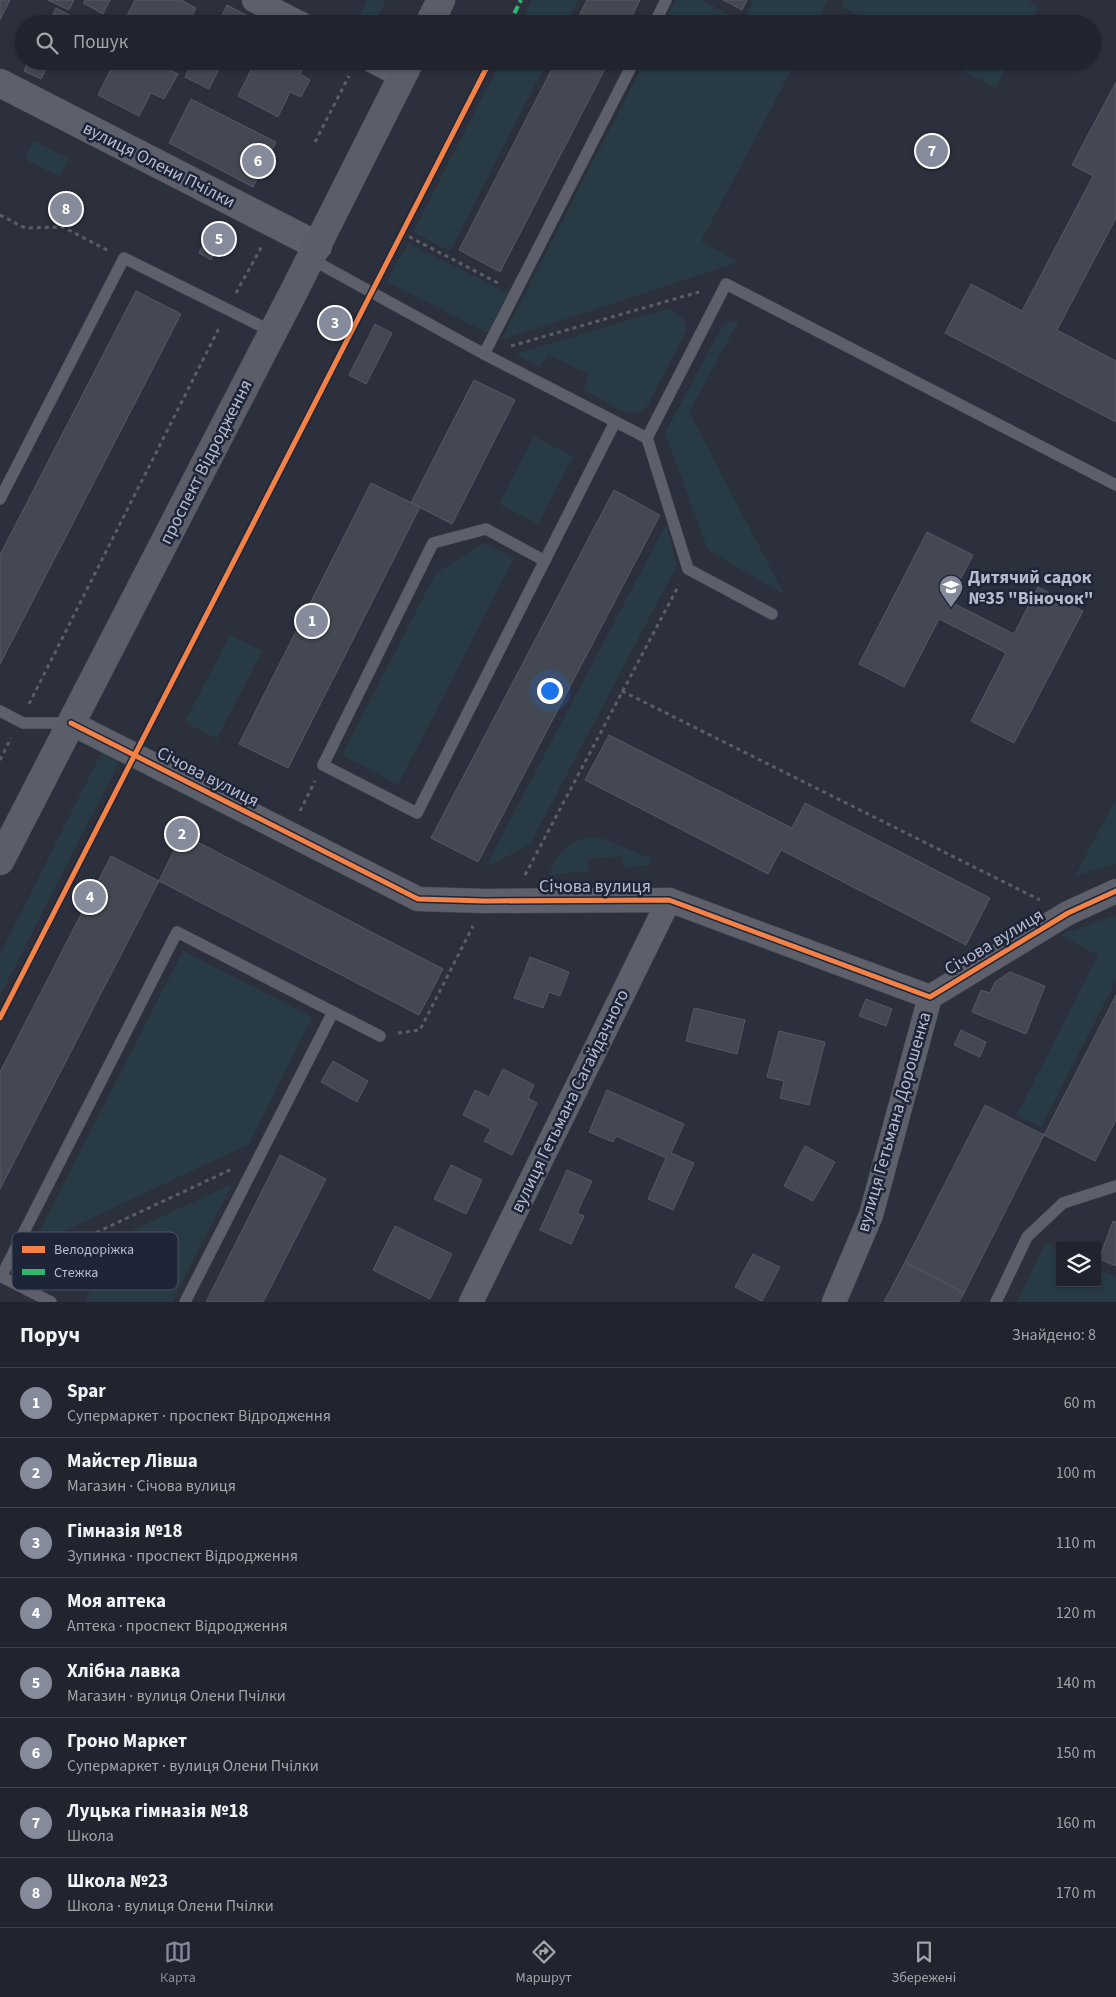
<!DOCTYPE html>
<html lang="uk">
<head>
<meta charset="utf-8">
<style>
	body { margin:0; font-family:"Source Sans 3",sans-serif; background:#292c36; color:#f1f3f6 }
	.controls { position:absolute; right:15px; bottom:15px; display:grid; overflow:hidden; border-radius:0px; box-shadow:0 1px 4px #0004 }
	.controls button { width:45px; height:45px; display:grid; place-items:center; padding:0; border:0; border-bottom:1px solid #3e414a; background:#21242e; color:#f1f3f6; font:25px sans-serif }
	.you { position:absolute; left:549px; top:690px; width:18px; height:18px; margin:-12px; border:4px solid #fff; border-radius:50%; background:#1a73e8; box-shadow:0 0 0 8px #1a73e833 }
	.badge { display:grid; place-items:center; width:32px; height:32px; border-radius:50%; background:#868b9b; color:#fff; font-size:16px; font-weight:700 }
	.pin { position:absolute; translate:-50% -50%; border:2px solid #fff; box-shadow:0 1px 5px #0006 }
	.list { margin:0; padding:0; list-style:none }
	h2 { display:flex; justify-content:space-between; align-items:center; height:65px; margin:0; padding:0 20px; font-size:21px }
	h2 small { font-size:16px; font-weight:400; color:#a2a4aa }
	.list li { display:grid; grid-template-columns:32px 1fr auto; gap:15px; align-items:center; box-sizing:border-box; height:70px; padding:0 20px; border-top:1px solid #3e414a }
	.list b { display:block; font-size:19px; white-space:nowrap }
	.list p { margin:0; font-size:16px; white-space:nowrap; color:#a2a4aa }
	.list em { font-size:16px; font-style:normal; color:#a2a4aa }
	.icon { flex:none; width:28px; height:28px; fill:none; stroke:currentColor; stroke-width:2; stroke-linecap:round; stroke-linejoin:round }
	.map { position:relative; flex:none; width:1116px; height:1302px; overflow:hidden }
	.search { position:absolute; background:#21242e; box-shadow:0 1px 4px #0004; left:15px; right:15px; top:15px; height:55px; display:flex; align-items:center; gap:12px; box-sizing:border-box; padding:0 18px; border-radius:28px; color:#a2a4aa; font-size:19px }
	.sheet { height:625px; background:#21242e }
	nav { display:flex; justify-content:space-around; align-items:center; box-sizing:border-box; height:70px; border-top:1px solid #3e414a; background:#21242e; font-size:14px; color:#a2a4aa }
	nav a { display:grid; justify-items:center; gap:2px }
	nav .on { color:#868b9b }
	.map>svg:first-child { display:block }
</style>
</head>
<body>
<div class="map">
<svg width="1116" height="1302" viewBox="0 0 1116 1302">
	<rect width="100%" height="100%" fill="#2c303d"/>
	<g fill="#283b44">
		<polygon points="367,0 386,0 374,24 355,24"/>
		<polygon points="532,0 579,0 566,24 520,24"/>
		<polygon points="676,0 702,0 743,22 754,0 828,0 815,24 664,24"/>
		<polygon points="844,0 1028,0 1038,6 1029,24 874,24 841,6"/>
		<polygon points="501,61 542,61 546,63 450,251 413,232"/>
		<polygon points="645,61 796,61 701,241 739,262 501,340"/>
		<polygon points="945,61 1009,61 995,88"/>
		<polygon points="34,141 69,159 60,177 25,159"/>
		<polygon points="408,243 508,293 487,333 387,282"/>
		<path d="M670,308L684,320L687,329L648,405C644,409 641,412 634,413C622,413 594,395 583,389L589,375L548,354L540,367L515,354Z"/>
		<polygon points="739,320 689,412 784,594 708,550 665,433 724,323"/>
		<polygon points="534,436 573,457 538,524 499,504"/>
		<polygon points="666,524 677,565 530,844 485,868"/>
		<polygon points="484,543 514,558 398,785 342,755 436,573"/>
		<polygon points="230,635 262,651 217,739 185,722"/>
		<polygon points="102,752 119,762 0,996 0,954"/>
		<polygon points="1116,799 1116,864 1075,876"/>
		<path d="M585,838H601L652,859L650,865L624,868L622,856L588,859L589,871L548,875C559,854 562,845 585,838Z"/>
		<polygon points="1116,915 1116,980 1041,1127 1017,1115 1098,955 1060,935"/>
		<polygon points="183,951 312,1017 249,1144 32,1246"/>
		<polygon points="232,1184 172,1302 85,1302 93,1284 69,1271 76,1257"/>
		<polygon points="1046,1242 1060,1249 1060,1283 1097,1283 1097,1268 1116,1277 1116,1302 1017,1302"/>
	</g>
	<g fill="#444852" stroke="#545864">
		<polygon points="0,0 10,0 0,20"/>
		<polygon points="48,0 74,0 69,10"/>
		<polygon points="85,0 110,0 103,14 83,3"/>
		<polygon points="135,0 181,0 196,8 188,24 123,24"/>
		<polygon points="587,0 640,0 628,24 575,24"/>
		<polygon points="723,0 747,0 742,10"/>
		<polygon points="227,5 263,24 218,24"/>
		<polygon points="56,8 73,17 70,24 48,24"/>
		<polygon points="28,61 50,61 41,79 24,71"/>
		<polygon points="115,61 152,61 178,74 164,99 151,93 139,116 98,95"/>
		<polygon points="193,61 223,61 209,89 185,77"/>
		<polygon points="239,61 306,61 300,74 310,80 301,97 290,92 278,117 238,96 252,68"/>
		<polygon points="556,61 609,61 500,272 459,250"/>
		<polygon points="1116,82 1116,218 1057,330 1116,361 1116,422 945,333 971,284 1022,311 1093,176 1072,165"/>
		<polygon points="191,99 276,142 253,187 169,143"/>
		<polygon points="212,227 224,233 218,246 206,240"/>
		<polygon points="206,240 218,246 211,260 199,253"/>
		<polygon points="136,291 181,314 0,664 0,555"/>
		<polygon points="375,324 392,333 366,384 349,375"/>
		<polygon points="474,380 515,400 452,524 411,503"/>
		<polygon points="371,483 420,507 288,768 239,744"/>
		<polygon points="614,490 660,515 478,862 431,838"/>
		<polygon points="927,532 973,555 949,601 1014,634 1038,587 1083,611 1014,743 971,721 1006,653 939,619 904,687 859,664"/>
		<polygon points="609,735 792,828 805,803 990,898 966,945 781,850 768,874 585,780"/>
		<polygon points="182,834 443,969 419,1015 159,881"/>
		<polygon points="111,856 159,881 0,1189 0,1072"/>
		<polygon points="530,957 569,972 560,996 549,992 543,1008 514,998"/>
		<polygon points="1010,972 1045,986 1026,1034 972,1012 981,990 990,993 995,982"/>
		<polygon points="1116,995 1116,1120 1095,1161 1044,1135"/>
		<polygon points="866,999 892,1009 886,1026 859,1016"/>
		<polygon points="694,1008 745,1020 737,1054 686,1041"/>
		<polygon points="961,1030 986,1042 980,1057 954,1045"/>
		<polygon points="779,1031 825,1042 809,1105 780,1098 784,1081 767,1077"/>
		<polygon points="333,1061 368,1081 357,1102 321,1082"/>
		<polygon points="503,1069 534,1085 528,1098 537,1103 512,1155 484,1141 491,1129 463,1115 475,1090 489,1097"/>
		<polygon points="607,1090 684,1124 671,1153 694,1163 673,1210 648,1199 666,1158 616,1136 613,1142 589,1132"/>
		<polygon points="985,1105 1044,1135 964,1293 905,1262"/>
		<polygon points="805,1146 835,1162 813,1201 784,1186"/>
		<polygon points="280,1155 326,1179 263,1302 206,1302"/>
		<polygon points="451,1165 482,1180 466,1214 434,1199"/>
		<polygon points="567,1170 592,1181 577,1213 584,1216 571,1244 540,1230"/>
		<polygon points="1113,1221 1116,1222 1116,1266 1099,1259"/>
		<polygon points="395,1226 452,1254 430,1299 373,1270"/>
		<polygon points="753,1254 780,1267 762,1301 735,1287"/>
		<polygon points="905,1262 964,1293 959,1302 884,1302"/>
	</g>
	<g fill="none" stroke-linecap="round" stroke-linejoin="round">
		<defs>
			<g id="service">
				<polyline points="654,24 666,0"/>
				<polyline points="311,259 484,354 647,438"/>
				<polyline points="484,354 634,61"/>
				<polyline points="0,499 124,258 273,332"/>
				<polyline points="545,561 486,529 433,543 323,765 417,813 615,422"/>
				<polyline points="772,614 688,569 647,438 726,284 1116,485"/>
				<polyline points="0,711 23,723 69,723"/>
				<polyline points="0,1276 51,1302"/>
				<polyline points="1,1277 177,932 380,1036"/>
				<polyline points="185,1302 333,1012"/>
				<polyline points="996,1302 1027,1237 1063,1203 1116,1186"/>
			</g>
			<g id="minor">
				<polyline points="254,0 301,24"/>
				<polyline points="373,61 402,76"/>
				<polyline points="71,723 418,899 485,901 669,900 930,997 1068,913 1116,891"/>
				<polyline points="471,1302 669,900"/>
				<polyline points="834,1302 871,1215 930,997"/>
			</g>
			<polyline id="tertiary" points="0,83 318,246"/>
			<g id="secondary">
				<polyline points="429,24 441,0"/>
				<polyline points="0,861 293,293 410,61"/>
			</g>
		</defs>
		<use href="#service" stroke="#494c56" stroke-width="12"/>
		<use href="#minor" stroke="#494c56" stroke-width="25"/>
		<use href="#tertiary" stroke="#494c56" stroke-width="29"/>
		<use href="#secondary" stroke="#494c56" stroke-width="29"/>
		<g stroke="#5a5e67" stroke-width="3" stroke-dasharray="4 4" stroke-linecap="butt">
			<polyline points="315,142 349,76"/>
			<polyline points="0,215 25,228 63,227 107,250"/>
			<polyline points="402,233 500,284"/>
			<polyline points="236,293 262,246"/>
			<polyline points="511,346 699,292"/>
			<polyline points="622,691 1040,900"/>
			<polyline points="29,704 220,326"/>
			<polyline points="0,760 11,738"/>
			<polyline points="300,811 315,781"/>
			<polyline points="525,875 679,585"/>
			<polyline points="398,1033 420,1030 473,926"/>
			<polyline points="31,1263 232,1169"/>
		</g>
		<use href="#service" stroke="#5d606a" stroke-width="11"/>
		<use href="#minor" stroke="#5d606a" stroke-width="24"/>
		<use href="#tertiary" stroke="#5d606a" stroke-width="28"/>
		<use href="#secondary" stroke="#5b5e68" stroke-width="28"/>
		<polyline stroke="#33b770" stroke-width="4" stroke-dasharray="8 4" stroke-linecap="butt" points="509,24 521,0"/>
		<defs>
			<g id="cycleway">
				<polyline points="71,723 418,899 485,901 669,900 930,997 1068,913 1116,891"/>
				<polyline points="0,1018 490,61"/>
			</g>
		</defs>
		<use href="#cycleway" stroke="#1e2539" stroke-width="8"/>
		<use href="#cycleway" stroke="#f48246" stroke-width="5"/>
	</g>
	<defs>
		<symbol id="school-pin" viewBox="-11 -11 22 30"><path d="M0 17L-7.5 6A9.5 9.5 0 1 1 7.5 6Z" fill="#868b9b" stroke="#1e2539"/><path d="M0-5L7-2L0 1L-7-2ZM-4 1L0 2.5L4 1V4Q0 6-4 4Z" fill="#fff"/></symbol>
	</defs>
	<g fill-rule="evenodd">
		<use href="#school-pin" x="937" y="573" width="28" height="38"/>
	</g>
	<g text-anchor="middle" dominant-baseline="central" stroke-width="5" stroke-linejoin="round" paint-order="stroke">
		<g font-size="18" fill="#b7bccd" stroke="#1e2539">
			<text transform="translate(159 165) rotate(27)">вулиця Олени Пчілки</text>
			<text transform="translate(206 462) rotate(-63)">проспект Відродження</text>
			<text transform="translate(208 777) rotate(27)">Січова вулиця</text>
			<text x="595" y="886">Січова вулиця</text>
			<text transform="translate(994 942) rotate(-31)">Січова вулиця</text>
			<text transform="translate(570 1101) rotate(-64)">вулиця Гетьмана Сагайдачного</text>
			<text transform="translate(894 1122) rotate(-74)">вулиця Гетьмана Дорошенка</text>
		</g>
		<g font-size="18" font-weight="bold" fill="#b7bccd" stroke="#1e2539" text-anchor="start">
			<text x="968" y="577">Дитячий садок<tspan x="968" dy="21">№35 "Віночок"</tspan></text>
		</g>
	</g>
	<rect x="12" y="1232" width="166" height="58" rx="8" fill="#1e2539" stroke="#4c5265" stroke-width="1"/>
	<rect x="22" y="1246" width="23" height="7" fill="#f48246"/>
	<rect x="22" y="1269" width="23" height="6" fill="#33b770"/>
	<g font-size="14" fill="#b7bccd">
		<text x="54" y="1254">Велодоріжка</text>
		<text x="54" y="1277">Стежка</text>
	</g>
</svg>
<div class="controls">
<button><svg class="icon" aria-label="layers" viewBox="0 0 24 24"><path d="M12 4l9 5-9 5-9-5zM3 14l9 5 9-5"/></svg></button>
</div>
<div class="you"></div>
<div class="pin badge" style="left:312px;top:621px">1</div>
<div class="pin badge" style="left:182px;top:834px">2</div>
<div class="pin badge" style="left:335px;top:323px">3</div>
<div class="pin badge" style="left:90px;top:897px">4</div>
<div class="pin badge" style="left:219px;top:239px">5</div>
<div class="pin badge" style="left:258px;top:161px">6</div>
<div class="pin badge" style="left:932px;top:151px">7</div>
<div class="pin badge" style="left:66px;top:209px">8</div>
<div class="search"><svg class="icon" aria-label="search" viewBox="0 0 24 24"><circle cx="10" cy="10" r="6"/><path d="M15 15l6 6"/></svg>Пошук</div>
</div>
<section class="sheet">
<h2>Поруч<small>Знайдено: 8</small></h2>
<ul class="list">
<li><span class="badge">1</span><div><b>Spar</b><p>Супермаркет · проспект Відродження</p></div><em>60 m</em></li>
<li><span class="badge">2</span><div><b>Майстер Лівша</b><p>Магазин · Січова вулиця</p></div><em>100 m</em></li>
<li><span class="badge">3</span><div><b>Гімназія №18</b><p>Зупинка · проспект Відродження</p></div><em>110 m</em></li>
<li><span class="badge">4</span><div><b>Моя аптека</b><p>Аптека · проспект Відродження</p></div><em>120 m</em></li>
<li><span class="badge">5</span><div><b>Хлібна лавка</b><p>Магазин · вулиця Олени Пчілки</p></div><em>140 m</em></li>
<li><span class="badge">6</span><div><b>Гроно Маркет</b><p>Супермаркет · вулиця Олени Пчілки</p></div><em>150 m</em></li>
<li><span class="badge">7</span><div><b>Луцька гімназія №18</b><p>Школа</p></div><em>160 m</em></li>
<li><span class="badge">8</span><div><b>Школа №23</b><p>Школа · вулиця Олени Пчілки</p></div><em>170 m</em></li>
</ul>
</section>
<nav>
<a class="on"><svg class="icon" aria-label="map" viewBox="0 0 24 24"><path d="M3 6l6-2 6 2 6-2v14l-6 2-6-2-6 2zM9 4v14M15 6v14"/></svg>Карта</a>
<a><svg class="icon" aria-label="directions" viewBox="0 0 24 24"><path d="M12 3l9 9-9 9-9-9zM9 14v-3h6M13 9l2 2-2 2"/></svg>Маршрут</a>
<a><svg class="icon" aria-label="saved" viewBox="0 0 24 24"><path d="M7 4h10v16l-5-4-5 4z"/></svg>Збережені</a>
</nav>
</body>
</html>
